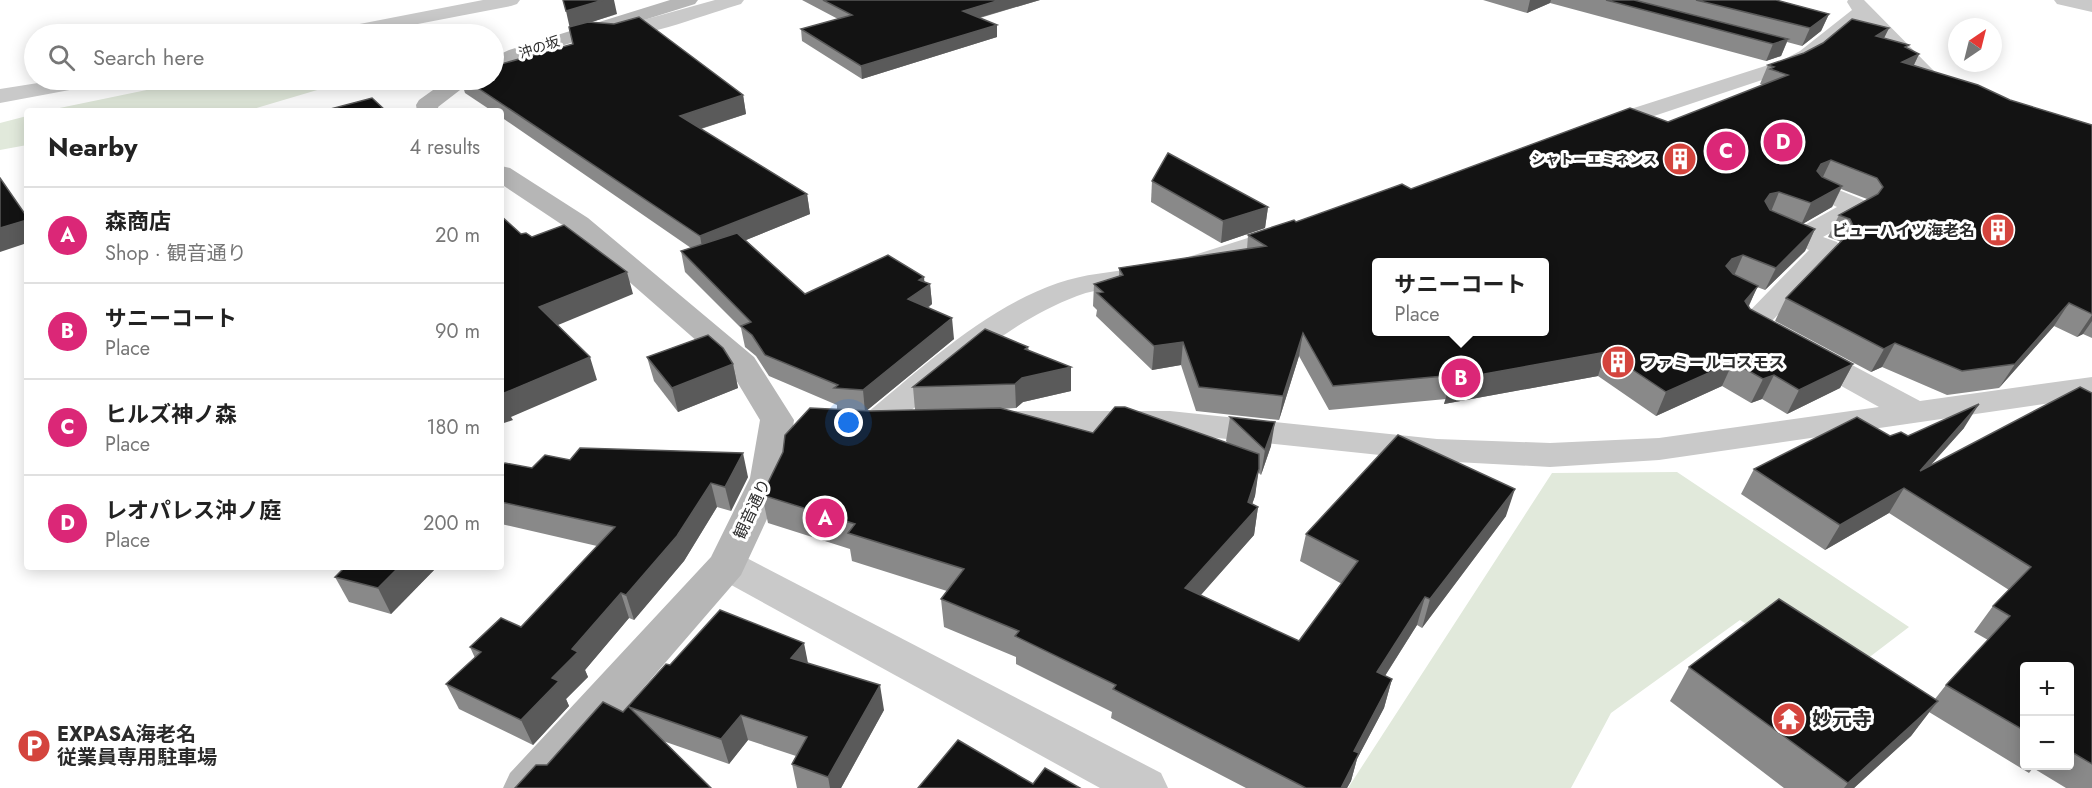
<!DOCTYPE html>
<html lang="en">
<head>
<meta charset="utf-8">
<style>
	body { margin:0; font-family:Jost,"Noto Sans JP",sans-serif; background:#f6f6f6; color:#222 }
	.controls { position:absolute; right:18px; bottom:18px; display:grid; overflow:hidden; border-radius:6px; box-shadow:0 3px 15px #0003 }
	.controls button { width:54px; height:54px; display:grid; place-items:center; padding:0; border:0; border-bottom:2px solid #e0e0e0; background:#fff; color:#222; font:30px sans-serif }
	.compass { position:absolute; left:1948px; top:18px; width:54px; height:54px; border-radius:50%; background:#fff; box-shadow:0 3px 15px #0003; rotate:35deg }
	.you { position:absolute; left:849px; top:423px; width:21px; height:21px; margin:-15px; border:4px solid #fff; border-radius:50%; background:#1a73e8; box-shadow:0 0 0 9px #1a73e833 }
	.badge { display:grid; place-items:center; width:39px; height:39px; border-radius:50%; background:#db2777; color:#fff; font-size:20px; font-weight:700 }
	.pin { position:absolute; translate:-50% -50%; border:3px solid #fff; box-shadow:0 2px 6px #0006 }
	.popup { position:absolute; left:1372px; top:258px; width:177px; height:78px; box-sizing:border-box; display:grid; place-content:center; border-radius:6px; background:#fff; filter:drop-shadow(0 2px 4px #0005); font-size:20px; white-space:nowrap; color:#767676 }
	.popup b { font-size:22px; color:#222 }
	.popup::after { content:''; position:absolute; left:50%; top:100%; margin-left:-12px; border:12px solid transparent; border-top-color:#fff }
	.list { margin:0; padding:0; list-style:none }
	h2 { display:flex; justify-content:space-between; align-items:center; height:78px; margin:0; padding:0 24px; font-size:26px }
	h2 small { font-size:20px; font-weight:400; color:#767676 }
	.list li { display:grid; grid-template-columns:39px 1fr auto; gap:18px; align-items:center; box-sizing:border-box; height:96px; padding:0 24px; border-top:2px solid #e0e0e0 }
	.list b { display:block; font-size:22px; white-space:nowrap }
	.list p { margin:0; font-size:20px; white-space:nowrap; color:#767676 }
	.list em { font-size:20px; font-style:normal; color:#767676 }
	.icon { flex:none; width:33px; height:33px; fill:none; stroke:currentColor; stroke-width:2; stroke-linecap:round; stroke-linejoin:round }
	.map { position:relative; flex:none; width:2092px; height:788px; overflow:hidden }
	.search { position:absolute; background:#fff; box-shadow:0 3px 15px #0003; left:24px; top:24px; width:480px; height:66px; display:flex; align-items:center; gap:15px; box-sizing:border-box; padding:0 21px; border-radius:33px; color:#767676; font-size:22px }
	.panel { position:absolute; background:#fff; box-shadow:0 3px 15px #0003; left:24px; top:108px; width:480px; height:462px; border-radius:6px }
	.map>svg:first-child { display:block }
</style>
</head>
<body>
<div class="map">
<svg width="2092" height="788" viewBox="0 0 2092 788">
	<rect width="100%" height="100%" fill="#fff"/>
	<g fill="#e1e9db">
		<polygon points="225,80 351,80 246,111 45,111 166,86"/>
		<polygon points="27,116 27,145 0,150 0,123"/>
		<polygon points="1677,472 1909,627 1838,681 1740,620 1611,713 1571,788 1348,788 1552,473"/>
	</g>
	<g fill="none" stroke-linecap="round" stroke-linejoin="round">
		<g fill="#c9c9c9" fill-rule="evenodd">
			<path d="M715,0H744L741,4C709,13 628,45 598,37L595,33L598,29L636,22Z"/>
			<path d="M1848,0H1864L1935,72L1963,85L1966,90L1963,95C1930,103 1883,42 1861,21L1814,59L1795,69L1606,132L1598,134L1590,132L1586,127L1590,122L1781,61L1800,51L1852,10L1847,2Z"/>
			<polygon points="2054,0 2092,0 2092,12 2057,4"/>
			<polygon points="1822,183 1866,201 1870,207 1866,213 1823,237 1837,242 1841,248 1771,322 1920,401 2092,377 2092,397 1659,460 1550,467 1437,461 1170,433 1002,433 990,430 985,422 990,414 1002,411 1170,411 1437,439 1550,443 1659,438 1879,407 1741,330 1737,324 1809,250 1761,230 1757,224 1761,218 1770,216 1801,227 1837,207 1813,196 1809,191 1813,186"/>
			<polygon points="1288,225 1298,227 1302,233 1298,239 1195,272 1185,270 1181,264 1185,258"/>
			<path d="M1139,268L1149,271L1153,277L1149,283C1125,289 1100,287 1077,296C1003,324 944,382 886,433L874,436L862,433L857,425L862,417C922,368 983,309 1058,283C1084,274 1112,272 1139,268Z"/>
			<polygon points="727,551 741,555 1161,773 1168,788 1100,788 713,575 707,565 713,555"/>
		</g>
		<g fill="#c9c9c9" fill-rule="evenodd">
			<polygon points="483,0 520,0 517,4 511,6 366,34 329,34 332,30 339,28"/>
			<polygon points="57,80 102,80 99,85 91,86 0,103 0,89"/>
		</g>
		<g fill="#b6b6b6" fill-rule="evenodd">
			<polygon points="670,0 698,0 695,4 523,58 494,70 494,57 509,50"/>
			<polygon points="447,80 473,80 438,107 439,111 417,111 416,105 419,100"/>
			<polygon points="501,166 510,168 588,218 754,357 794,420 786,478 741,575 557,788 503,788 510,773 711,557 750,478 760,420 730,370 570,230 501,184"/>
		</g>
	</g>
	<g fill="#898989" fill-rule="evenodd">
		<polygon points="802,0 1040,0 980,18 997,37 862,79 802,41 801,29 838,19"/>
		<polygon points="1483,0 1776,0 1829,14 1821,31 1802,46 1787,42 1781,56 1766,61 1550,3 1527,13"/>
		<polygon points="617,14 591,22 743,95 746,114 701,129 807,194 810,214 746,240 805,294 924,277 924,282 930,284 932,304 928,308 954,339 866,411 915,410 913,387 1028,347 1029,351 1071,391 1023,402 1016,408 1001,409 1093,433 1229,444 1226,441 1230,417 1271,446 1261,475 1258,472 1255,496 1252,504 1258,507 1254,535 1201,595 1299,641 1342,584 1300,561 1306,534 1506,516 1422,628 1417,625 1385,676 1392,679 1384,708 1357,759 1351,781 1347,788 1246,788 1111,718 1112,712 1016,664 1016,657 944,627 941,599 947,591 852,561 850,549 768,523 762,495 837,410 837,405 769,376 756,356 745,347 741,328 685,272 681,251 691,248 501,117 501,111 492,111 465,93 461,80 494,80 573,44 569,27"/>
		<polygon points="1889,28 1884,38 1919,54 1914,65 2010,100 2092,125 2092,338 2083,334 2077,337 2054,326 1999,388 1947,395 1882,367 1871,372 1775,321 1786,298 1840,242 1839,241 1828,237 1839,215 1867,199 1841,189 1832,207 1802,224 1815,229 1805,251 1765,290 1757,287 1749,306 1750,309 1853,364 1840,388 1787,414 1762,399 1751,403 1722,386 1656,416 1598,376 1444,404 1446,399 1329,410 1299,356 1279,420 1196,411 1181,365 1152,370 1096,316 1097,310 1093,306 1094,284 1119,276 1119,268 1247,249 1248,235 1411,189 1668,122 1763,85 1760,84 1768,65"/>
		<polygon points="1152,181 1268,207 1265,228 1221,243 1151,202"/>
		<polygon points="647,357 733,364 738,388 678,412 654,381"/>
		<path d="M2092,393V788H2066L2033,768L2029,773L1929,712L1911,736L1854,788H1784L1670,701L1689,667L1935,699L1946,685L1988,640L1974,632L1993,606L2009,590L1889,513L1825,550L1741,494L1754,469L1890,436H1908L1964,428L1931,465ZM2025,666H2070V765H2025Z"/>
		<polygon points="570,460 748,477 731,511 717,507 684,561 634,620 629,618 585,670 588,677 566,699 569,706 533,745 459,709 446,684 475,658 470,647 521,627 597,546 501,524 501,466 532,468"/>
		<polygon points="345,567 437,567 391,614 349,602 335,577"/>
		<polygon points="808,663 884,710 841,788 797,788 792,764 796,756 748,740 729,764 663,741 547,765 623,712 670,665"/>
	</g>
	<g fill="#5a5a5a">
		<polygon points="603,0 614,0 617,14 570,29 566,11"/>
		<polygon points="1000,0 1040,0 964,22 963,11"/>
		<polygon points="1530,0 1551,0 1550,3 1527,13"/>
		<polygon points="1829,14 1821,31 1802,46 1810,28"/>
		<polygon points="997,25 997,37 862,79 861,66"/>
		<polygon points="1889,28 1880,46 1876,36"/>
		<polygon points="1788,39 1781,56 1766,61 1773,44"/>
		<polygon points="1919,54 1910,73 1902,62"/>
		<polygon points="743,95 746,114 684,134 680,116"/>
		<polygon points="1831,160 1821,181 1811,185 1821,164"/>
		<polygon points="1842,186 1832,207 1801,225 1811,203"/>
		<polygon points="1779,192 1770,214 1765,201 1770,194"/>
		<polygon points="807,194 810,214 704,257 700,236"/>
		<polygon points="1268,207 1265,228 1221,243 1223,221"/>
		<polygon points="27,220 27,243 0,252 0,228"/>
		<polygon points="1815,229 1805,251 1765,290 1776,268"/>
		<polygon points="1743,255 1733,278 1726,266 1732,259"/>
		<polygon points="627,272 633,294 546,330 539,307"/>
		<polygon points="924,277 925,288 930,284 932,304 910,320 908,299 919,280"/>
		<polygon points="1758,286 1747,309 1745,301"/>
		<polygon points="2069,303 2054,326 1999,388 2015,364"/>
		<polygon points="2092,315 2092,321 2083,334 2077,337"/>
		<polygon points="952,318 954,339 865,412 863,390"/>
		<polygon points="1303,333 1299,356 1279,420 1283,396"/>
		<polygon points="1183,342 1181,365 1152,370 1154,346"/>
		<polygon points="1895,343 1882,367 1871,372 1884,349"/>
		<polygon points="1606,352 1598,376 1444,404 1451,380"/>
		<polygon points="590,357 597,380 511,417 513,420 501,424 501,397 502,394"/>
		<polygon points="1733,362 1722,386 1656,416 1666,392"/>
		<polygon points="733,364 738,388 678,412 672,388"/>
		<polygon points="1853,364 1840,388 1787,414 1799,390"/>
		<polygon points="1071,367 1071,391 1023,402 1016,408 1015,384 1022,378"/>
		<polygon points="1774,375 1762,399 1751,403 1763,379"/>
		<polygon points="1979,404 1964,428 1908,490 1920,471"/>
		<polygon points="1275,422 1271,446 1261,475 1265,450"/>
		<polygon points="743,453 748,477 731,511 725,487"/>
		<polygon points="1259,469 1255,496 1247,519 1258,507 1254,535 1182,616 1185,588 1248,502"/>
		<polygon points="711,483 717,507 684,561 634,620 626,595"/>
		<polygon points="1904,488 1889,513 1825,550 1840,525"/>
		<polygon points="1515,489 1506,516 1422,628 1430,599"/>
		<polygon points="399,567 437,567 391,614 378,588"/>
		<polygon points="621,593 629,618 585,670 588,677 566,699 569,706 533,745 521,720 572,649"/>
		<polygon points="1425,597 1417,625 1369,701 1377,672"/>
		<polygon points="804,643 809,668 791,658"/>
		<polygon points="1392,679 1384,708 1357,759 1351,781 1347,788 1341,788 1354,751"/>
		<polygon points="880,685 884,710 841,788 830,788 828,777"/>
		<polygon points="1938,701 1911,736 1854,788 1844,788 1848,783"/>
		<polygon points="741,715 748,740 729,764 721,739"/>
	</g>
	<g fill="#131313" stroke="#5a5a5a" stroke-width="1.5" fill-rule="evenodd">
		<polygon points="563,0 603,0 566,11"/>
		<polygon points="823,0 1000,0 963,11 997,25 861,66 801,29 852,15"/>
		<polygon points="1606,0 1634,0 1788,39 1773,44"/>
		<polygon points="1696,0 1776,0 1829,14 1810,28"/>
		<polygon points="639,17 743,95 680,116 807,194 700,236 466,80 494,80 494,66 573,44 569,27 588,22 614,24"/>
		<path d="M1852,19L1889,28L1876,36L1909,45L1905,47L1919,54L1902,62L1978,85L2010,100L2092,125V314L2069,303L2015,364L1962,371L1895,343L1884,349L1786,298L1854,228L1850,219L1839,215L1878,194L1883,187L1877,178L1831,160L1821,164L1817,171L1822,177L1842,186L1811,203L1779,192L1770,194L1765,201L1770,210L1815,229L1776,268L1743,255L1732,259L1726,266L1733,274L1758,286L1745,301L1750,309L1853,364L1799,390L1774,375L1763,379L1733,362L1666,392L1606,352L1451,380L1456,375L1333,386L1303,333L1283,396L1199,387L1183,342L1154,346L1097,293L1103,292L1094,284L1123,275L1119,268L1266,246L1248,235L1294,220L1296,222L1402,184L1411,189L1630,108L1668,122L1788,75L1770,69L1774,67L1768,65L1804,53L1823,43ZM1377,262H1545V332H1377Z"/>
		<polygon points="372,98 386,111 323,111"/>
		<polygon points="1168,153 1268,207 1223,221 1152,181"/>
		<polygon points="0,178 27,217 27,220 0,228"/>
		<polygon points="501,216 521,234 526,233 532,237 564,225 627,272 539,307 590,357 502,394 504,396 501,397"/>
		<polygon points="737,233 805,294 888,255 924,277 919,280 930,284 908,299 952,318 863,390 834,388 838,385 765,355 752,335 741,326 751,322 681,251"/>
		<polygon points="985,329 1028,347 1025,349 1071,367 1022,378 1015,384 913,387"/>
		<polygon points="708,335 723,348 733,364 672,388 647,357"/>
		<polygon points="2080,387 2092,393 2092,764 2070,751 2070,666 2025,666 2025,731 1946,685 2010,616 1993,606 2031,567 1904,488 1840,525 1754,469 1857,417 1890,436 1901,432 1908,436 1979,404 1920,471"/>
		<polygon points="1115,407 1125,407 1259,454 1259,469 1248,502 1258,507 1185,588 1299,641 1358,561 1306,534 1398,435 1515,489 1430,599 1425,597 1377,672 1392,679 1354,751 1359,753 1341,788 1306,788 1113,689 1116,685 1015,636 1019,631 941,599 964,569 848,533 855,524 762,495 783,452 785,435 810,408 871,411 1000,408 1093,433"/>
		<polygon points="1230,417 1275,422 1265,450"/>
		<polygon points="580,448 743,453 725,487 711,483 677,536 626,595 621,593 572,649 578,652 552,678 559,681 521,720 446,684 481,652 470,647 501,618 521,627 615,527 501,502 501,466 505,463 532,468 545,455 570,460"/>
		<polygon points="345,567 399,567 378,588 335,577"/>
		<polygon points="1779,599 1938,701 1848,783 1689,667"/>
		<polygon points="720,610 804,643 791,658 880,685 828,777 792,764 807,737 741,715 721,739 629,707 711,788 515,788 536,765 547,765 603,702 623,712 666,664 670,665"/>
		<polygon points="958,740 1033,784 1045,768 1080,788 918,788"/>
	</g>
	<defs>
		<symbol id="building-disc" viewBox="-11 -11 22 22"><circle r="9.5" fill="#d4443d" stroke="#fff"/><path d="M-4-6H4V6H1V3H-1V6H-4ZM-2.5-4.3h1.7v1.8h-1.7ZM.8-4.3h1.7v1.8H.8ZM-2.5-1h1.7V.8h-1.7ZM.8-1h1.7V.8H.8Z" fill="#fff"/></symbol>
		<symbol id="temple-disc" viewBox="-11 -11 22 22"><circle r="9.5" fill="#d4443d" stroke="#fff"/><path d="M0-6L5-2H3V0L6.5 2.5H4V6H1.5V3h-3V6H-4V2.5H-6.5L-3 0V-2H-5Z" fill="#fff"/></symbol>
		<symbol id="parking-disc" viewBox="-11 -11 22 22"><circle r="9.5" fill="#d4443d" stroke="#fff"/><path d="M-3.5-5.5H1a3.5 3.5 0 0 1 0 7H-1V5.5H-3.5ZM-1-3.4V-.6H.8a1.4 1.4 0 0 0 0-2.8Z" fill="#fff"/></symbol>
	</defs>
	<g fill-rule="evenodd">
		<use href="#building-disc" x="1661" y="140" width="38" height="38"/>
		<use href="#building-disc" x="1979" y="211" width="38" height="38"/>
		<use href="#building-disc" x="1599" y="343" width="38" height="38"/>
		<use href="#temple-disc" x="1770" y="700" width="38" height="38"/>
		<use href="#parking-disc" x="15" y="727" width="38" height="38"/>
	</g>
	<g text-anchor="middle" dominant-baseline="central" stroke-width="6" stroke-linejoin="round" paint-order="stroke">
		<g font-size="14" fill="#2c2c2c" stroke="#fff">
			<text transform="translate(539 47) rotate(-18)">沖の坂</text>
		</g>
		<g font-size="14" font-weight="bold" fill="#2c2c2c" stroke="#fff" text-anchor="end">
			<text x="1657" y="159">シャトーエミネンス</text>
		</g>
		<g font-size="16" font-weight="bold" fill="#2c2c2c" stroke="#fff" text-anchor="end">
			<text x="1975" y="230">ビューハイツ海老名</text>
			<text x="1641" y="362" text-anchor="start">ファミールコスモス</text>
		</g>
		<g font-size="16" fill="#2c2c2c" stroke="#fff">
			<text transform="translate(752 509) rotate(-65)">観音通り</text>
		</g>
		<g font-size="20" font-weight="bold" fill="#2c2c2c" stroke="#fff" text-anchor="start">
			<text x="1812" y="719">妙元寺</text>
			<text x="57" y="734">EXPASA海老名<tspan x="57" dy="23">従業員専用駐車場</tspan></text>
		</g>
	</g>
</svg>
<div class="controls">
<button>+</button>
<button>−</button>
</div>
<svg class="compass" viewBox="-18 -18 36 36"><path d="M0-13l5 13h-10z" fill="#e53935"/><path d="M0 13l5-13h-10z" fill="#767676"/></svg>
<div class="you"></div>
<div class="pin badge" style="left:825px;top:518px">A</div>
<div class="pin badge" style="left:1461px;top:378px">B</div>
<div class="popup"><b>サニーコート</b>Place</div>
<div class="pin badge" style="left:1726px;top:151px">C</div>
<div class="pin badge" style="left:1783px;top:142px">D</div>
<div class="search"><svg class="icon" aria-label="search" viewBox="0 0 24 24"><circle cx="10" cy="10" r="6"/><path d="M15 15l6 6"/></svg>Search here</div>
<section class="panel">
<h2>Nearby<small>4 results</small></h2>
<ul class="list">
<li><span class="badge">A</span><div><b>森商店</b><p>Shop · 観音通り</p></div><em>20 m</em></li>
<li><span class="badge">B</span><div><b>サニーコート</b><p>Place</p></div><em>90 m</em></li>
<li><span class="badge">C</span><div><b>ヒルズ神ノ森</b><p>Place</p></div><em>180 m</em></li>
<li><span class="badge">D</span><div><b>レオパレス沖ノ庭</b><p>Place</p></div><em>200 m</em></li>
</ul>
</section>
</div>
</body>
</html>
